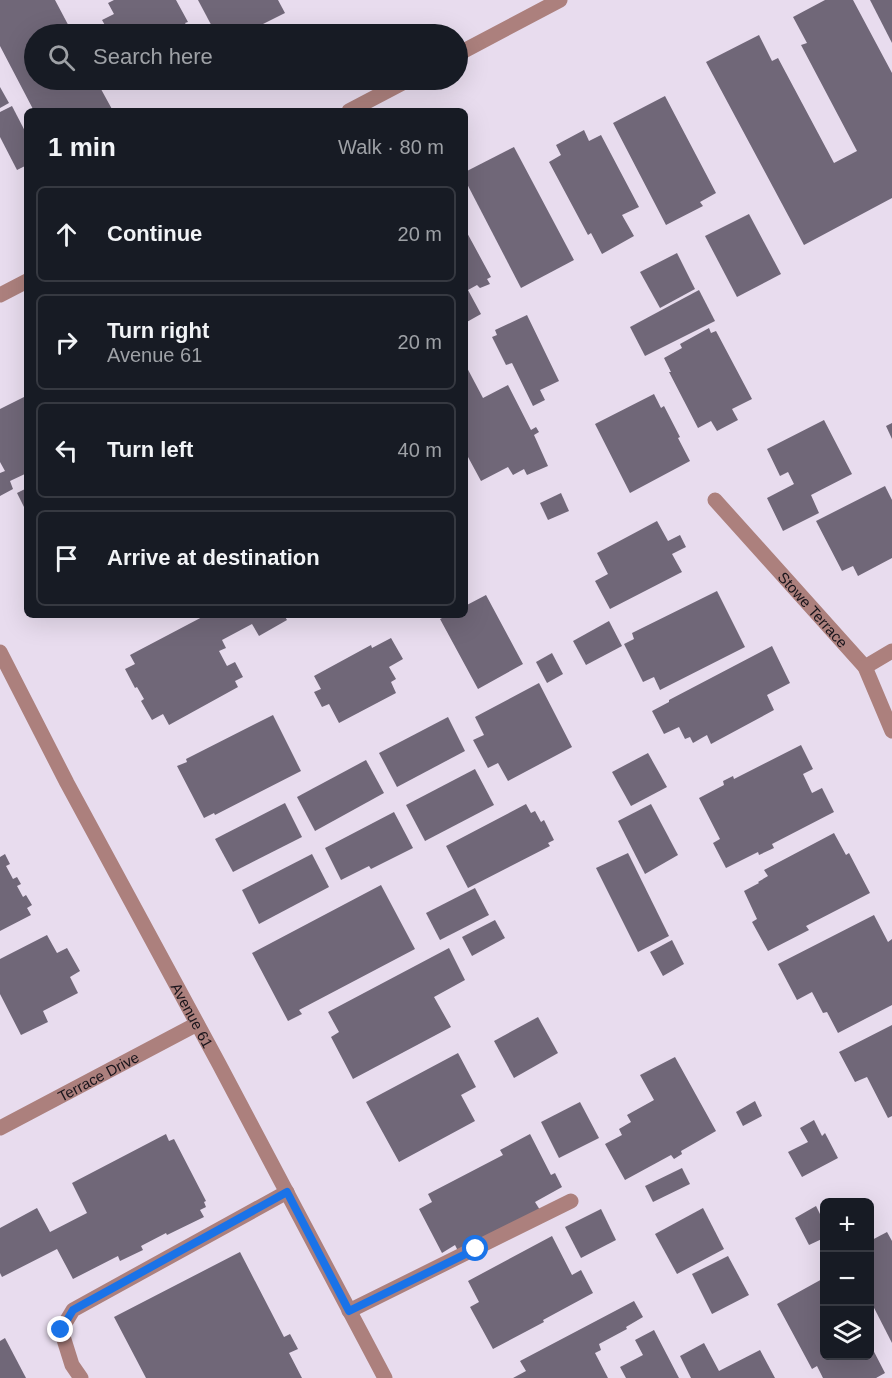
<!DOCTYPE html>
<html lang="en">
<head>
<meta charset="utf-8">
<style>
	body { margin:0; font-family:Helvetica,sans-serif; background:#242831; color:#f1f3f6 }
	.controls { position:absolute; right:18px; bottom:18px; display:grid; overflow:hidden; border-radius:9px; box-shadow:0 6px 24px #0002 }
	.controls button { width:54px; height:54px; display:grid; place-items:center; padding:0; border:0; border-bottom:2px solid #363941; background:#171b24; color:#f1f3f6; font:30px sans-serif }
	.stop { position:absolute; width:18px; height:18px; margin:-14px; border:4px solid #1a73e8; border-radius:50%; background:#fff }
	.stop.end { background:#1a73e8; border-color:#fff; box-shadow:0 2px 6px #0008 }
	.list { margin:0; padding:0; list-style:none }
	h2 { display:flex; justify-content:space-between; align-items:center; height:78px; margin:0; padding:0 24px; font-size:26px }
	h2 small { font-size:20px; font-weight:400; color:#9ea1a6 }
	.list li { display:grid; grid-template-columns:39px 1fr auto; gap:18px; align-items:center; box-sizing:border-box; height:96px; margin:0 12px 12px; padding:0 12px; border:2px solid #363941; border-radius:9px }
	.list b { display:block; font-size:22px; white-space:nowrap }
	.list p { margin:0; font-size:20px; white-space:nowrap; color:#9ea1a6 }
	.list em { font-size:20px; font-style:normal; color:#9ea1a6 }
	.icon { flex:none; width:33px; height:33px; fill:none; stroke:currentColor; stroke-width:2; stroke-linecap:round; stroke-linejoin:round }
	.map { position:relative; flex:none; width:892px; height:1378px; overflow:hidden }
	.search { position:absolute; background:#171b24; box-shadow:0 6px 24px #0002; left:24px; top:24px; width:444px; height:66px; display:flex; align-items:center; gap:15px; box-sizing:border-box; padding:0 21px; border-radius:33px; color:#9ea1a6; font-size:22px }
	.panel { position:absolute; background:#171b24; box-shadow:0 6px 24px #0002; left:24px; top:108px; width:444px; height:510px; border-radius:9px }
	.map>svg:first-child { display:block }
</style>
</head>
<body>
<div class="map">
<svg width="892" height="1378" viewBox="0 0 892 1378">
	<rect width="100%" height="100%" fill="#e8dcee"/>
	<g fill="#706778">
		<polygon points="0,0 55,0 73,34 34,34 34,80 96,80 113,111 34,111 0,46"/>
		<polygon points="114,0 176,0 188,22 185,23 192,34 110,34 102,20 114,14 108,3"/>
		<polygon points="198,0 278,0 285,13 243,34 216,34"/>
		<polygon points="825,0 853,0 892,73 892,198 804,245 706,62 759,35 772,61 778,58 834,163 857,151 801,45 807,43 793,17"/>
		<polygon points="870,0 892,0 892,43"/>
		<polygon points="0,87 9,103 0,108"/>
		<polygon points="665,96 716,193 700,202 703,206 666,225 613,123"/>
		<polygon points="12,106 27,135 27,165 17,170 0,137 0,112"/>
		<polygon points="584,130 589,141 601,135 639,207 622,215 634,236 602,254 591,233 588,235 549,162 561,155 556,145"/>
		<polygon points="514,147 574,260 521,288 465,180 465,172"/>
		<polygon points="749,214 781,274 737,297 705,236"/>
		<polygon points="465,229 491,277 487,279 490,284 480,288 477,285 468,290 481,314 465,323"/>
		<polygon points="677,253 695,289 660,308 640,272"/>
		<polygon points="699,290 715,321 645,356 630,327"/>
		<polygon points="527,315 559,381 540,390 545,400 533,406 512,363 506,365 492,337 497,335 495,330"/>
		<polygon points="709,328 711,333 716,331 752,399 732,409 738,420 717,431 711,421 698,428 669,372 671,372 664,358 682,348 680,344"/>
		<polygon points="465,364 483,398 508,385 531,430 536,427 539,432 534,435 548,466 527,475 524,469 513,475 508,467 481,481 468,457 465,459"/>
		<polygon points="654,394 661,408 664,406 680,437 678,438 690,461 630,493 595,424"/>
		<polygon points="26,396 27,398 27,473 10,481 13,489 0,496 0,473 5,471 0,462 0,409"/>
		<polygon points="824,420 852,474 811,495 819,513 783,531 767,498 794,484 788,472 780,476 767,449"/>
		<polygon points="892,423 892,439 886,426"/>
		<polygon points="885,486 892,500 892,558 858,576 853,566 842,571 816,521"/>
		<polygon points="27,488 27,513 17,493"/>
		<polygon points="561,493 569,511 548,520 540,503"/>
		<polygon points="657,521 668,541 680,535 686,547 672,554 682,572 610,609 595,581 608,574 597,553"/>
		<polygon points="717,591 745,647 660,690 654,677 643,682 624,644 634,639 632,633"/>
		<polygon points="486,595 523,664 478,689 440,619 448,615 465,615 465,606"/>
		<polygon points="206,615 284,615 287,620 259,636 252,624 222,640 226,648 219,651 227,666 235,662 243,677 235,681 238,687 169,725 163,714 152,720 141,701 144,699 137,687 135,688 125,669 135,664 130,655"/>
		<polygon points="609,621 622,646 586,665 573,641"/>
		<polygon points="391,638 403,659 389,667 396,679 391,682 396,693 339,723 329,704 322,707 314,692 321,689 314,676 371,645 372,648"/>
		<polygon points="772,646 790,683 767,695 774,710 711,744 707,735 693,743 690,737 685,739 679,727 664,734 652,711 669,702 669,700"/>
		<polygon points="552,653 563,674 547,683 536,662"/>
		<polygon points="539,683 572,747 508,781 498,763 488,768 473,740 484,735 475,717"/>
		<polygon points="273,715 301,771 215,815 214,813 204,818 177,766 187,762 186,759"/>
		<polygon points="448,717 465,751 397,787 379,753"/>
		<polygon points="801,745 813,769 803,774 812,793 822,788 834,812 772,844 774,848 759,855 758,852 726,868 713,843 720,839 699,798 724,785 723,781 733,776 734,779"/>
		<polygon points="648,753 667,787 631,806 612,772"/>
		<polygon points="366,760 384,793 315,831 297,797"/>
		<polygon points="475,769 494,805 425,841 406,805"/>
		<polygon points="285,803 302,837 233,872 215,839"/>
		<polygon points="526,804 531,813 535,811 541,822 544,820 554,840 548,843 550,846 468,888 446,846"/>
		<polygon points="651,804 678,855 645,874 618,821"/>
		<polygon points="394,812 413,848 371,869 369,866 341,880 325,848"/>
		<polygon points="834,833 846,855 849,853 870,893 806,926 809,930 768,951 752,922 757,919 744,891 759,883 758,882 768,876 764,870"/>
		<polygon points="628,853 669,936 638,952 596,868"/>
		<polygon points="5,854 10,864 6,866 13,879 17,877 21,884 17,886 23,897 26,895 32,905 27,908 31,915 0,931 0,857"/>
		<polygon points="312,854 329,887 259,924 242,890"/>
		<polygon points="381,885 415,949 299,1010 302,1014 288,1021 252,953"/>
		<polygon points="475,888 489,915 440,940 426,913"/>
		<polygon points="874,915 888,942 892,939 892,1005 838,1033 827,1012 823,1013 812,992 797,1000 778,964"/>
		<polygon points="495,920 505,938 472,956 462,937"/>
		<polygon points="47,935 57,953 67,948 80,971 70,977 78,993 43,1011 48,1022 21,1035 0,994 0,959"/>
		<polygon points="672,940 684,964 663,976 650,952"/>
		<polygon points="449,948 465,980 434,997 451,1027 353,1079 331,1037 339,1032 328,1012"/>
		<polygon points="538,1017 558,1053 514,1078 494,1041"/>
		<polygon points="892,1025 892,1116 888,1118 867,1077 855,1082 839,1052"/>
		<polygon points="458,1053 476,1087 461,1095 475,1121 399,1162 366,1102"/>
		<polygon points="675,1057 716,1131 681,1151 682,1154 674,1159 671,1155 625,1180 605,1144 622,1135 619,1129 631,1122 627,1115 654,1100 640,1075"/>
		<polygon points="755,1101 762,1116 743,1126 736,1112"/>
		<polygon points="580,1102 599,1138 559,1158 541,1122"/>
		<polygon points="814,1120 822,1136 825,1133 838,1158 802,1177 788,1152 808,1142 800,1128"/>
		<polygon points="166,1134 169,1141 174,1139 206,1201 204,1202 206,1207 200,1210 204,1217 167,1235 166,1233 141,1246 143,1250 120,1261 118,1256 73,1279 57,1249 2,1277 0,1273 0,1228 37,1208 50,1232 87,1213 72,1183"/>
		<polygon points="530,1134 551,1175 555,1173 562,1187 535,1202 540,1210 459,1253 455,1245 442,1253 419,1209 432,1202 428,1194 503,1155 500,1150"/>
		<polygon points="682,1168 690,1184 653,1202 645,1186"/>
		<polygon points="816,1206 824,1222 824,1238 809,1245 795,1218"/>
		<polygon points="703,1208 724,1249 677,1274 655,1234"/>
		<polygon points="601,1209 616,1240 581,1258 565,1227"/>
		<polygon points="887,1232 892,1241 892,1343 870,1300 870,1241"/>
		<polygon points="552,1236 572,1275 581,1270 593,1293 543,1320 544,1322 493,1349 470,1307 479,1302 468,1281"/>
		<polygon points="240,1252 284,1337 290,1334 298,1349 289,1353 302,1378 146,1378 114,1317"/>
		<polygon points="728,1256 749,1295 712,1314 692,1274"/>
		<polygon points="824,1278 824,1356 870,1356 870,1344 885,1373 876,1378 823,1378 817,1366 812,1369 777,1304"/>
		<polygon points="634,1301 643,1317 626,1327 627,1329 599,1344 601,1350 595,1353 608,1378 513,1378 526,1371 520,1361"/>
		<polygon points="654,1330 679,1378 626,1378 620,1367 643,1355 635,1340"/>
		<polygon points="5,1338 26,1378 0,1378 0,1341"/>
		<polygon points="704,1343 719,1371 760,1350 775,1378 691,1378 680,1356"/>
	</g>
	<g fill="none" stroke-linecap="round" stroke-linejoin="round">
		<g stroke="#ac807d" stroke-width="15">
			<polyline points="458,54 560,0"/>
			<polyline points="349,111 408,80"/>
			<polyline points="0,295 27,281"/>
			<path id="s1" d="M715,500L865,667L892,731"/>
			<path id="s2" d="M0,652L67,783L219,1064L385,1378"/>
			<polyline points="865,667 892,651"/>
			<path id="s3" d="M0,1128L197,1024"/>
			<polyline points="349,1311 571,1201"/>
			<polyline points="81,1378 72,1365 61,1330 73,1310 287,1192"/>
		</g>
	</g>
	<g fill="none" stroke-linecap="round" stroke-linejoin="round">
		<polyline stroke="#1a73e8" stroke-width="8" points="61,1330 73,1310 287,1192 349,1311 476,1249"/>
	</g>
	<g text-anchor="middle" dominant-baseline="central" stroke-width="4.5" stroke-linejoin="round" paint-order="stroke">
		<g font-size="15" fill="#19141b" stroke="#f5e9fb">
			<text stroke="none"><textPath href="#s1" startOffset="147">Stowe Terrace</textPath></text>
			<text stroke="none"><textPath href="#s2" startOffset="411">Avenue 61</textPath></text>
			<text stroke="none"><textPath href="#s3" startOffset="111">Terrace Drive</textPath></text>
		</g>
	</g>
</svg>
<div class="controls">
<button>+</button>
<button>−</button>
<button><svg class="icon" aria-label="layers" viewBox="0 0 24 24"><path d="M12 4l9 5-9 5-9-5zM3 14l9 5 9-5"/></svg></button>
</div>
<div class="stop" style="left:476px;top:1249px"></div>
<div class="stop end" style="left:61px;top:1330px"></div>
<div class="search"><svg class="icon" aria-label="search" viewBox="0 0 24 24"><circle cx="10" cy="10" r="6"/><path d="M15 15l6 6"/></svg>Search here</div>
<section class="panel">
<h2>1 min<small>Walk · 80 m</small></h2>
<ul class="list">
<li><svg class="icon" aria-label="ahead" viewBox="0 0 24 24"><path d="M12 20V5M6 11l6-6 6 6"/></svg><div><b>Continue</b></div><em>20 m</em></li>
<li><svg class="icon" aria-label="right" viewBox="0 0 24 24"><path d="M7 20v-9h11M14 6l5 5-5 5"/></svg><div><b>Turn right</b><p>Avenue 61</p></div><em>20 m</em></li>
<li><svg class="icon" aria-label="left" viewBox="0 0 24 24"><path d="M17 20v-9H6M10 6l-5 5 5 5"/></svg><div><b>Turn left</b></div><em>40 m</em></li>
<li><svg class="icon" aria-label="arrive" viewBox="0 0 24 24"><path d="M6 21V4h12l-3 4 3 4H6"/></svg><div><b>Arrive at destination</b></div></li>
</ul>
</section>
</div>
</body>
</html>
